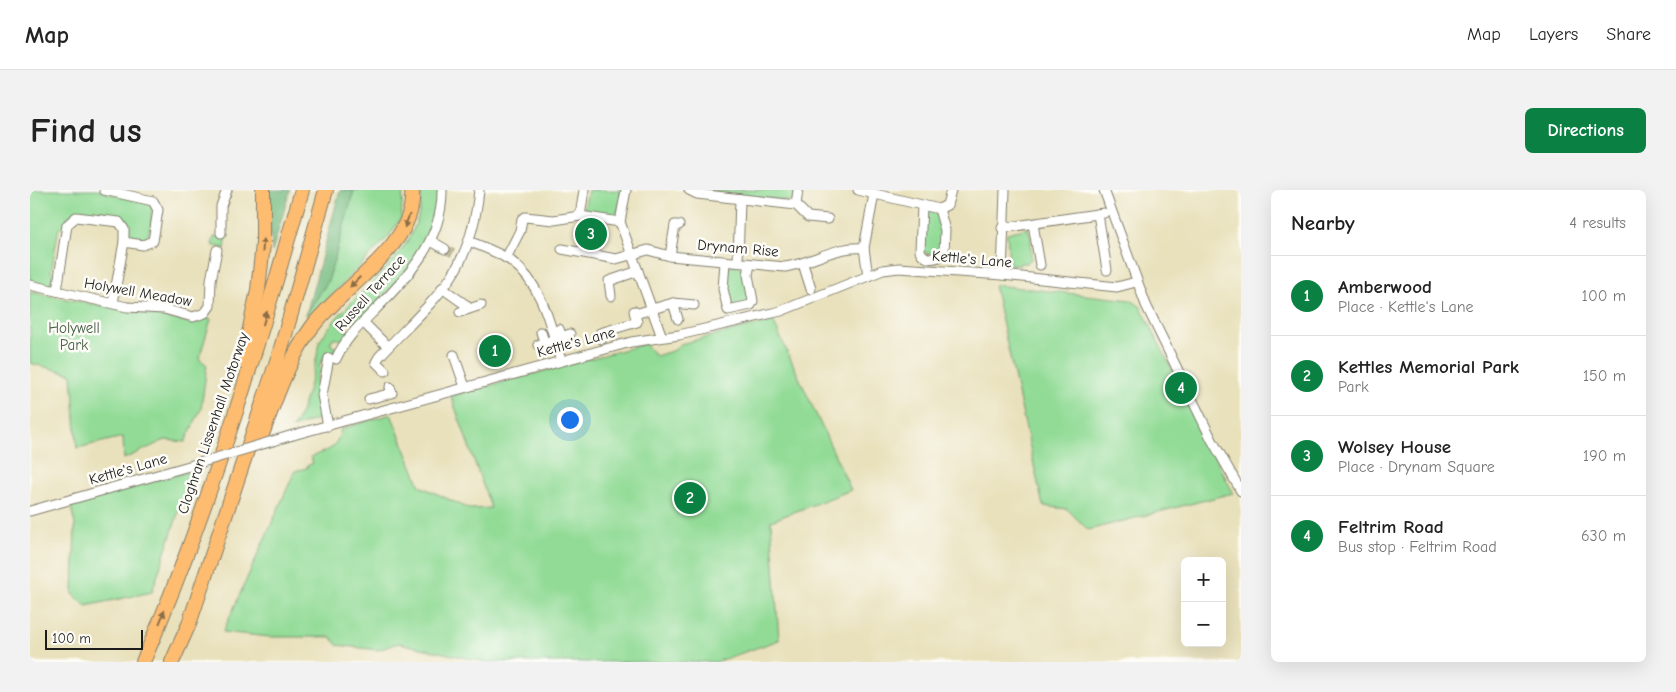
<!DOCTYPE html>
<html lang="en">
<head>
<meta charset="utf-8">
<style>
	body { margin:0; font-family:"Comic Neue",sans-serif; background:#f2f2f2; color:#222 }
	.controls { position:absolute; right:15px; bottom:15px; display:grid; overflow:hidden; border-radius:8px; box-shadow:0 5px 20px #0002 }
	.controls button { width:45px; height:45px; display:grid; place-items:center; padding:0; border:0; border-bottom:1px solid #e0e0e0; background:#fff; color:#222; font:25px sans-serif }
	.scale { position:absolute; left:15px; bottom:12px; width:98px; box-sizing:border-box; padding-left:5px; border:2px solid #1c1c1c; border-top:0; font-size:14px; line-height:18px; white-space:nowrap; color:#1c1c1c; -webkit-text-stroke:4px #fdfcf7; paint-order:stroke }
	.you { position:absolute; left:539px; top:229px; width:18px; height:18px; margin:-12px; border:4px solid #fff; border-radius:50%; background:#1a73e8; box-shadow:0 0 0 8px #1a73e833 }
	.badge { display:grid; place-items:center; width:32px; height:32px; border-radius:50%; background:#0b8043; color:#fff; font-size:16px; font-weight:700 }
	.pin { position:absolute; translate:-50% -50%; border:2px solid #fff; box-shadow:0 1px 5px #0006 }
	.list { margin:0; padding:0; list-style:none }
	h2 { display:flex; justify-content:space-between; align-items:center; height:65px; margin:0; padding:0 20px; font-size:21px }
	h2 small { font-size:16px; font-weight:400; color:#767676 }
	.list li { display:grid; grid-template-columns:32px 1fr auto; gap:15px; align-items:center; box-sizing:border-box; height:80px; padding:0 20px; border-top:1px solid #e0e0e0 }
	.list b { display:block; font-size:19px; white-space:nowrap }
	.list p { margin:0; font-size:16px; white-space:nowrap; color:#767676 }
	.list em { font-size:16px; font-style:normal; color:#767676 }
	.map { position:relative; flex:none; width:1211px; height:472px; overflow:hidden; border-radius:8px }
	header { display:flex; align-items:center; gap:30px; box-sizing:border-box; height:70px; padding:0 25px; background:#fff; border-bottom:1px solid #e0e0e0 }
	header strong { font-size:24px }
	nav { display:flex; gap:28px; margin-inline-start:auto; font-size:18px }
	.intro { display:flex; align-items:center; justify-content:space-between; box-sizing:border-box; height:120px; padding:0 30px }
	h1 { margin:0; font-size:35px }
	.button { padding:12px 22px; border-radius:8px; background:#0b8043; color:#fff; font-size:18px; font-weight:700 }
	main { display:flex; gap:30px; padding:0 30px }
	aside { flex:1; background:#fff; border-radius:8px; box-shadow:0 5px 20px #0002 }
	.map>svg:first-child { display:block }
</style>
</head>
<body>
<header>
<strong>Map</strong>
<nav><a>Map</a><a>Layers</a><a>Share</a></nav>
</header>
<div class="intro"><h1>Find us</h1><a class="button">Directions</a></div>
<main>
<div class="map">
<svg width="1211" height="472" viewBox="0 0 1211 472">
	<rect width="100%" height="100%" fill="#fdfcf7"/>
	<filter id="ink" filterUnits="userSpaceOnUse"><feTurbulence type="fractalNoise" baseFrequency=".02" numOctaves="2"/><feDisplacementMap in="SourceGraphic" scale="10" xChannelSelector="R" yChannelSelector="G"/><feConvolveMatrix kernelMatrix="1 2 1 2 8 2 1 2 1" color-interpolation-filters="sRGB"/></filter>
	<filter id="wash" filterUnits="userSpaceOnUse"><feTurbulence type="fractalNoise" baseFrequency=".0096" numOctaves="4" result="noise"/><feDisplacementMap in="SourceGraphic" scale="20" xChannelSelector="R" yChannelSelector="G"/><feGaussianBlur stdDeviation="1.12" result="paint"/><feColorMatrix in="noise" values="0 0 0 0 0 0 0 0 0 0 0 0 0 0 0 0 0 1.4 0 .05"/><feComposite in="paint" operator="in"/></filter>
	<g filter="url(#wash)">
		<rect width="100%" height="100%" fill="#e9e1bc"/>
		<g fill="#92db96" stroke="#577c59">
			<polygon points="0,0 67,0 122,15 121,36 116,51 100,48 95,34 90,28 44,23 37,28 34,38 29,37 21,83 25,85 23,96 0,92"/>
			<polygon points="324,0 373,0 371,28 359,46 280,127 276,125 298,91"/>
			<path d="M391,0H409C411,56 361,98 325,134L323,133L326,129L319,123L314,126L308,134L315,141L318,138L319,142L312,150L303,148L300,154L306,158L304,166H294L292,169L294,172L291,171L289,177L292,181L288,184L286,202L289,204L293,227L262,238C272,230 283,181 287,166C288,161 287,156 290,151C320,99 394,68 391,0Z"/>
			<polygon points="558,0 593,0 586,29 557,24 554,20"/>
			<polygon points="667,0 765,0 763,9 759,11"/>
			<path d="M899,20C917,21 911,48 910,60L900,64L893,62L894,25Z"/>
			<polygon points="998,38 1001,49 1001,69 997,73 990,73 989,76 979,74 977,43"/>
			<polygon points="197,46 195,59 182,55 184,47"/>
			<polygon points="699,76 713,77 716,79 720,112 704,116 699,114 697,102"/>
			<polygon points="964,95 1101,110 1111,117 1203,303 1058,340 1037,319 1013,316"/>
			<polygon points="0,102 162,133 176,128 181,129 169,169 177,175 171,219 155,252 135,250 94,269 93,247 47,258 42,184 0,173"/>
			<path d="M743,131L821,300L741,331L749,450L686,472H455L368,453L348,460L307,455L301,447H240L193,442L265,281L277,278V276L283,273L281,267C300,258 305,262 311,239L361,224L390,296L440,319L461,318L421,206L615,154L626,166L645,160L650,154Z"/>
			<polygon points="162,281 122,402 56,416 43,404 45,335 40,312"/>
		</g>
		<g fill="#75bb7f" stroke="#486c4e">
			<polygon points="238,0 260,0 242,62"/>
			<polygon points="310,0 324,0 298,91 276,125"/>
		</g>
	</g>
	<g filter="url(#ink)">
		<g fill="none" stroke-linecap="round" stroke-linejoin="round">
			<polyline stroke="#c0ba9c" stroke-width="9" stroke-dasharray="9 4.5" stroke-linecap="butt" points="415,59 423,63"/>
			<defs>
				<g id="minor">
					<polyline points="554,0 550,26 590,32 596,0"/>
					<polyline points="659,0 667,4 766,15"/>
					<polyline points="828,0 909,19"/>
					<polyline points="1074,0 1116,115 1182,250 1211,301"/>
					<polyline points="766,15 778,27 798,29"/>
					<polyline points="766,15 768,0"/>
					<path d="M892,16L890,61C895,71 906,70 914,64L915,40L909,19"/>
					<polyline points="909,19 917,15 921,0"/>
					<polyline points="1068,24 1077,80"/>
					<polyline points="590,32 632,147"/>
					<polyline points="1003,34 1010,75"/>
					<polyline points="972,38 1074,23"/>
					<polyline points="191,43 191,16 197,0"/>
					<polyline points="401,51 415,59"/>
					<path d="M439,51C452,57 469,62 481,71C513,95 520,135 531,171"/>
					<path d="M532,59L586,69L618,60L640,66L755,77C782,73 807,55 834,58"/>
					<polyline points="640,66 645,35 649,35"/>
					<polyline points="476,68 490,41 492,29 495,27 524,30 550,26"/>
					<polyline points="695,72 693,99 698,120 721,115 723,111 718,85 720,74"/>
					<polyline points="708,72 710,9"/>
					<polyline points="773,74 781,99"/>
					<polyline points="972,85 975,0"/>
					<polyline points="838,86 834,58 844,4"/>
					<polyline points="0,95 97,117 134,119 163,127 175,123 180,116 181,90 187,60"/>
					<polyline points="412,98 436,115 438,119"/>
					<polyline points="27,101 37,35 46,27 89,32 94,39 94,52 113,55 123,51 128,20 123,11 74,0"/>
					<polyline points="581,106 579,91 608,81"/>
					<polyline points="83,113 94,52"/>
					<polyline points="643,113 648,129"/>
					<polyline points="430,122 451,115"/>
					<polyline points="605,124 643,113 664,115"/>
					<polyline points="333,132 358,157"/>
					<polyline points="529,139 535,156"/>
					<polyline points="511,142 517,161"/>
					<polyline points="572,149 570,143 607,132 604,121"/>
					<polyline points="508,155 540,144"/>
					<polyline points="424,165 435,197"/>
					<path d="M306,169C315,149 329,136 344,121C377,88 413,50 412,0"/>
					<path d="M355,181L346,172L349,167C372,141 402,116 421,87C438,62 446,30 449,0"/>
					<polyline points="339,209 362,203 360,197"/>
					<polyline points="298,236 292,205 299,168"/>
					<polyline points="263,245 601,152 649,145 751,121 853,80 869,78 972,85 1087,97 1106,92"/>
					<polyline points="0,321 159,276"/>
				</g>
				<g id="highway">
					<polyline points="213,172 228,100 233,54 233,0"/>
					<path d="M231,247C245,210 258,170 282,137C312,96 387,56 382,0"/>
					<path d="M113,472C179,320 227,159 272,0"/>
					<polyline points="142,472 159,434 250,162 296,0"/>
				</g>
			</defs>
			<use href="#minor" stroke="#827e6c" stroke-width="11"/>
			<use href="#highway" stroke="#827e6c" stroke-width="16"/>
			<use href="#minor" stroke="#fff" stroke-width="9"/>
			<use href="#highway" stroke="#fdbc6f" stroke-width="14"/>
			<defs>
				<polyline id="minor-bridge" points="159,276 263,245"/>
			</defs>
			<use href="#minor-bridge" stroke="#827e6c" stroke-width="11" stroke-linecap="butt"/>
			<use href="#minor-bridge" stroke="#fff" stroke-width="9"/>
		</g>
		<defs><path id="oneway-solid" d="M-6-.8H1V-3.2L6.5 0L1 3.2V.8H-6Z" transform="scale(1.25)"/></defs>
		<g fill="#8c6c46">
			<use href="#oneway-solid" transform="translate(377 31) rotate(111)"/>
			<use href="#oneway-solid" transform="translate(233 55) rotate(-86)"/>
			<use href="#oneway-solid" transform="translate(325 92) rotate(135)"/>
			<use href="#oneway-solid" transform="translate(235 128) rotate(-73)"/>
			<use href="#oneway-solid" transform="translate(132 427) rotate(-69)"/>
		</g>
	</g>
	<g text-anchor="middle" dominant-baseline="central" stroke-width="5" stroke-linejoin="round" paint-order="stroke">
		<g font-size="15" fill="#1c1c1c" stroke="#fdfcf7">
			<text transform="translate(708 58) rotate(5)">Drynam Rise</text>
			<text transform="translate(942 69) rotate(5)">Kettle's Lane</text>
			<text transform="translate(108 102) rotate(10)">Holywell Meadow</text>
			<text transform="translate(340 103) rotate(-48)">Russell Terrace</text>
			<text transform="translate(546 152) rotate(-15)">Kettle's Lane</text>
			<text transform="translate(183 233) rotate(-71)">Cloghran Lissenhall Motorway</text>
			<text transform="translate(98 279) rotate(-16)">Kettle's Lane</text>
		</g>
		<g font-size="15" fill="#455f47" stroke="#fdfcf7">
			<text x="44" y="138">Holywell<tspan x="44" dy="17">Park</tspan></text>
		</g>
	</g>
</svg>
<div class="controls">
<button>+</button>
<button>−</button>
</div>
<div class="scale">100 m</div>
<div class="you"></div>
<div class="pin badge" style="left:465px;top:161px">1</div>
<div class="pin badge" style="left:660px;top:308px">2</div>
<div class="pin badge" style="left:561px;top:44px">3</div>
<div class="pin badge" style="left:1151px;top:198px">4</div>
</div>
<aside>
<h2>Nearby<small>4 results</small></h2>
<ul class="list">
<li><span class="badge">1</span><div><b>Amberwood</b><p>Place · Kettle's Lane</p></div><em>100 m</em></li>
<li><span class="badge">2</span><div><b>Kettles Memorial Park</b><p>Park</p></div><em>150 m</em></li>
<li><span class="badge">3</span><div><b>Wolsey House</b><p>Place · Drynam Square</p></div><em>190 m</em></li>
<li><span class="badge">4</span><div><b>Feltrim Road</b><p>Bus stop · Feltrim Road</p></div><em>630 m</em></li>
</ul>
</aside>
</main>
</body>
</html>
